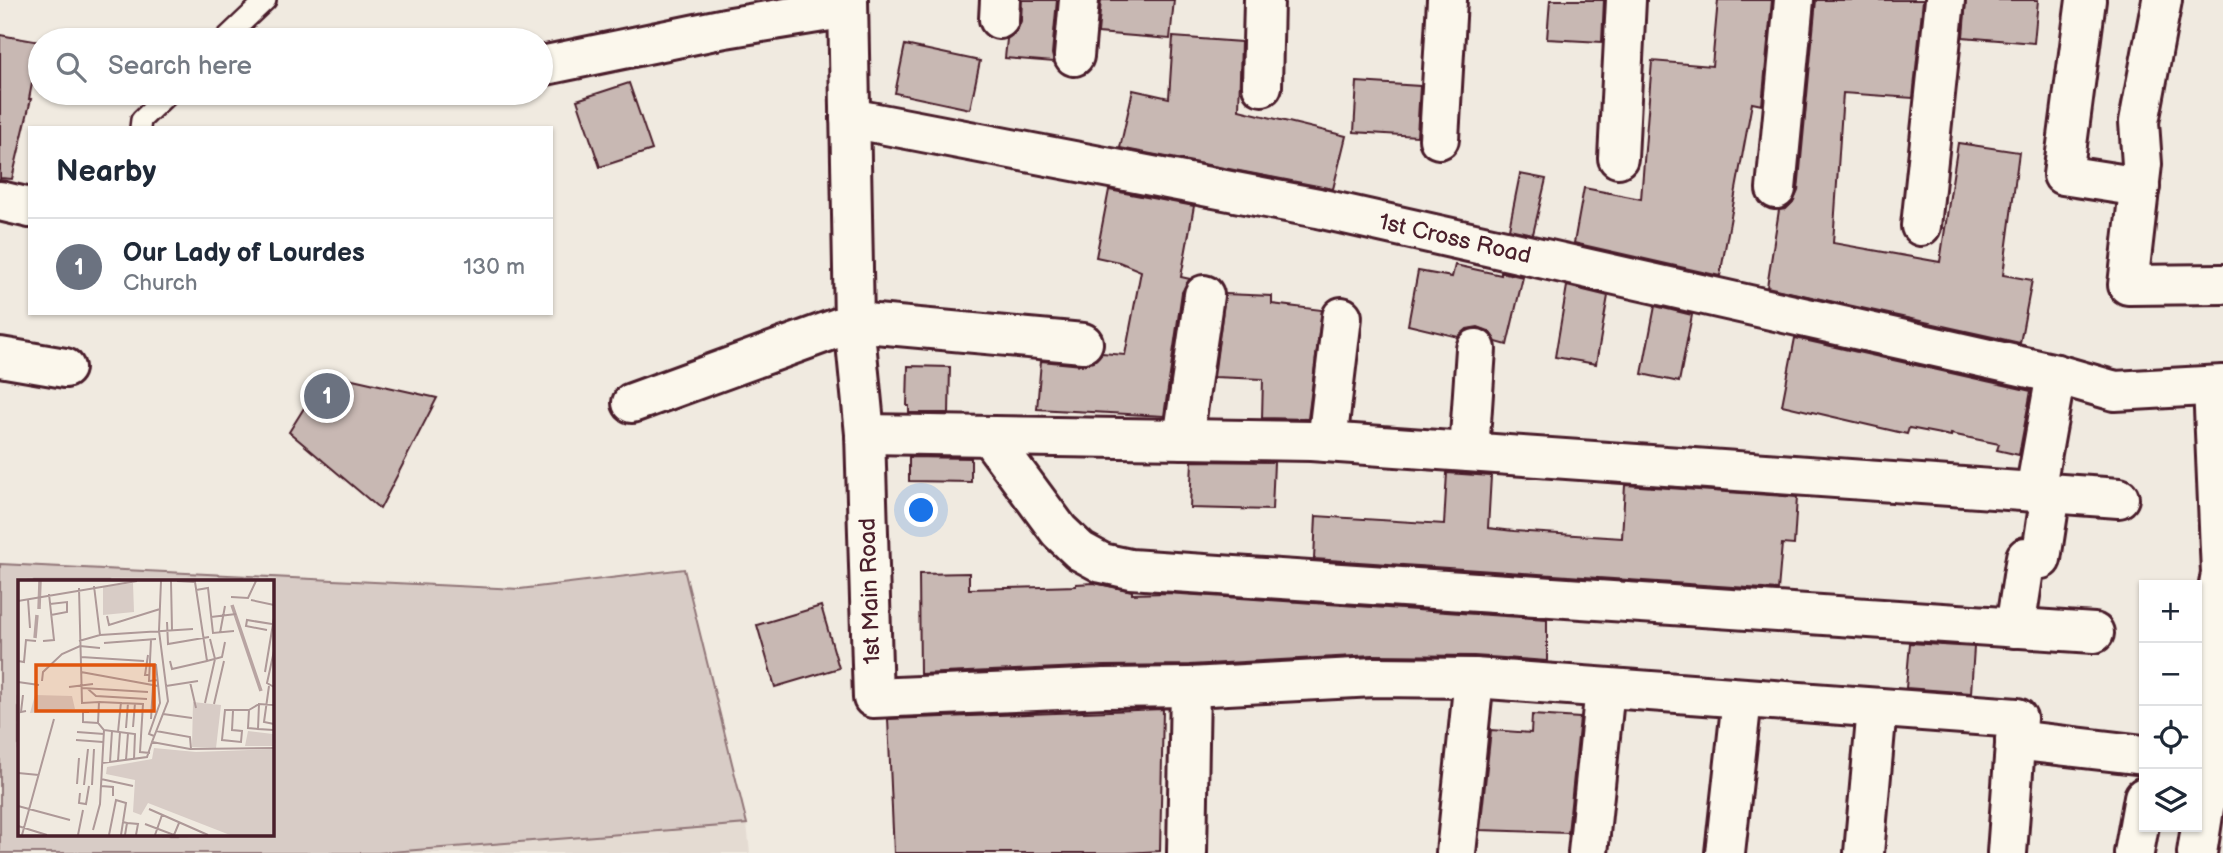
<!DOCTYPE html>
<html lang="en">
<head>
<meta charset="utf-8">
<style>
	body { margin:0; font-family:"Balsamiq Sans",sans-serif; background:#f6f6f7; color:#1f2937 }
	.controls { position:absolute; right:21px; bottom:21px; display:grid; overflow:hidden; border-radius:0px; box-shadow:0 2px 5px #0004 }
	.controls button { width:63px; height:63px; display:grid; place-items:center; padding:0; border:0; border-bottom:2px solid #e0e1e3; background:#fff; color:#1f2937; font:35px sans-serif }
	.you { position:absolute; left:922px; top:511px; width:24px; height:24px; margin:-18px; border:5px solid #fff; border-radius:50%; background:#1a73e8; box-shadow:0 0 0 10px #1a73e833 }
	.badge { display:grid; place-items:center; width:46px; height:46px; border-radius:50%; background:#2563eb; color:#fff; font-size:23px; font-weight:700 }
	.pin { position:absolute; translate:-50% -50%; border:4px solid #fff; box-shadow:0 2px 7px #0006 }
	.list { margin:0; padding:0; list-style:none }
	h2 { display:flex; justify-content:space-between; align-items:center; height:91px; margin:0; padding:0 28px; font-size:30px }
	h2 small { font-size:23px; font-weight:400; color:#747a83 }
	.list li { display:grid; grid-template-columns:46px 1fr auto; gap:21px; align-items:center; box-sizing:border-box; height:98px; padding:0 28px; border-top:2px solid #e0e1e3 }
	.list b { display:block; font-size:26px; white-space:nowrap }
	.list p { margin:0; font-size:23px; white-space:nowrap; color:#747a83 }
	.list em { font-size:23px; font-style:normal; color:#747a83 }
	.icon { flex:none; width:38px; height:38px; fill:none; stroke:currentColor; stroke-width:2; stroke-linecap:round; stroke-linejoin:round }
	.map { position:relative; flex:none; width:2223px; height:853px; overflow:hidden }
	.search { position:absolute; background:#fff; box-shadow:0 2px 5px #0004; left:28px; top:28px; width:525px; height:77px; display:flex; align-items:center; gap:18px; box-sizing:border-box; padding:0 24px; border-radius:38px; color:#747a83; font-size:26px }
	.panel { position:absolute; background:#fff; box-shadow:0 2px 5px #0004; left:28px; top:126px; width:525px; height:189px; border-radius:0px }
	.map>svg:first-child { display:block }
</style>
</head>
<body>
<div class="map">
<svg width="2223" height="853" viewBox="0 0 2223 853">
	<rect width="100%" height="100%" fill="#f0eae0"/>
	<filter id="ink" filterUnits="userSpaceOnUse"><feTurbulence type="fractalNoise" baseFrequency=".0143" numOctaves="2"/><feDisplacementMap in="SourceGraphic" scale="14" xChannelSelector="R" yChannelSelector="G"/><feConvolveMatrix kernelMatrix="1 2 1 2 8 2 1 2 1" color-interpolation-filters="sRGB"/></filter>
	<g filter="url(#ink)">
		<polygon fill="#e4dbd2" points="747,824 750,853 378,853"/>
		<path fill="#d8ccc6" stroke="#917678" stroke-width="2" fill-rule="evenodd" d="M0,564L520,589L684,569L747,824L378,853H0ZM19,582H271V834H19Z"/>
		<g fill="#c8b8b3" stroke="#4a1f2b" stroke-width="2">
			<polygon points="1022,0 1057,0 1052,54 1054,62 1005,58 1007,39 1017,31 1021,21"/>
			<polygon points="1101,0 1174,0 1170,39 1098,33"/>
			<polygon points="1550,0 1604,0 1602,42 1547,39"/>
			<polygon points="1718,0 1772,0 1762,105 1752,103 1720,276 1574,243 1584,188 1641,199 1652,61 1712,66"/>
			<polygon points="1816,0 1923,0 1913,98 1843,93 1833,243 1940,262 1958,143 2019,152 2003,275 2032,280 2020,343 1767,287 1779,210 1786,209 1793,202 1798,191"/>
			<polygon points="1966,0 2038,0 2034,43 1963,37"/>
			<polygon points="0,35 40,42 29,99 31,99 12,179 0,178"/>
			<polygon points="1173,37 1241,42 1239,110 1346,136 1333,189 1120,148 1133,90 1169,98"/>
			<polygon points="905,45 980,61 970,109 895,93"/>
			<polygon points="1357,82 1420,86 1417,136 1354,132"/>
			<polygon points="629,83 652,150 600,167 577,100"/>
			<polygon points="1520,174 1546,179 1533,234 1509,229"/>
			<polygon points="1109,190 1194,206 1181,277 1190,279 1182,292 1164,416 1037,409 1041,361 1082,365 1093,362 1102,353 1125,355 1141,271 1119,262 1096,257"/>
			<polygon points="1455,265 1501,275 1501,272 1523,277 1507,345 1496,342 1489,331 1478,327 1467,329 1458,337 1408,325 1418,271 1452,277"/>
			<polygon points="1567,286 1608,296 1596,364 1555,357"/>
			<polygon points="1225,294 1272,296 1272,304 1322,310 1308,419 1262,418 1263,379 1214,377"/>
			<polygon points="1655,306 1692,315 1679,382 1642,374"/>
			<polygon points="1795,338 2031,391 2019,455 1997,450 1999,444 1951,434 1951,436 1909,428 1907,434 1782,405"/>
			<polygon points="908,366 950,367 949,413 909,413 909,406 907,406"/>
			<polygon points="326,373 437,398 380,509 289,432"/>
			<polygon points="909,457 971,458 971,482 909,481"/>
			<polygon points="1192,461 1274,462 1272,510 1190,508"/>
			<polygon points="1447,473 1491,476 1488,528 1514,531 1622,538 1625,485 1797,497 1794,545 1782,544 1778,590 1314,559 1316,516 1444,524"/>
			<polygon points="969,573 969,589 1076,586 1076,584 1094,583 1132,591 1132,594 1167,593 1547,619 1547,661 1474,656 1373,655 1189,665 1104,666 920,674 919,574"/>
			<polygon points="821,606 839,668 775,687 757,625"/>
			<polygon points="1910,643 1974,647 1971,693 1906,688"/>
			<polygon points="1163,709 1160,851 1126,853 894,853 888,719"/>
			<polygon points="1532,715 1580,718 1568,833 1480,830 1491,730 1531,733"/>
		</g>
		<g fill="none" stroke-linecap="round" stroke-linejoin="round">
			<defs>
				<g id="lane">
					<polyline points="224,40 266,0"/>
					<polyline points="140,128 141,120 169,93"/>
				</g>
				<g id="street">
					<polyline points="2086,0 2063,175 2140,187"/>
					<polyline points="2162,0 2139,122 2142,164 2128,285 2223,284"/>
					<polyline points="999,19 1000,0"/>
					<polyline points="1074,56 1079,0"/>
					<polyline points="546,65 725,28 848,8"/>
					<polyline points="1262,86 1264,0"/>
					<polyline points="850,118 1318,208 2056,374 2115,391 2223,385"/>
					<polyline points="1439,139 1447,0"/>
					<polyline points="1618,158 1626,0"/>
					<polyline points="1776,189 1794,0"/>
					<polyline points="0,201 30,208"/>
					<polyline points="1921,226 1945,0"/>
					<polyline points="0,357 65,368"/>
					<polyline points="632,403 854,322 1083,343"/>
					<polyline points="865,434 1311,441 2119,498"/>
					<polyline points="989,436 1059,531 1080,551 1102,563 1130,569 2094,633"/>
					<polyline points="1183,439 1204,295"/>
					<polyline points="1327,442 1342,317"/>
					<polyline points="1469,452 1476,349"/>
					<polyline points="2035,492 2056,374"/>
					<polyline points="2015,628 2026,557 2041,559 2051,493"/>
					<polyline points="1190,687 1374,677 1474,678 2017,718 2007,853"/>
					<polyline points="2015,740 2144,755"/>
					<polyline points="1456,853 1474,678"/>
					<polyline points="1588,853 1605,688"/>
					<polyline points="1725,853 1742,698"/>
					<polyline points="1864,853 1877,708"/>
					<polyline points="2134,853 2144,797"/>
					<polyline points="2197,853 2214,744 2213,619 2221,573 2213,386"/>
				</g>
				<polyline id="secondary" points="848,0 854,322 865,434 873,698 1105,688 1190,687 1187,853"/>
			</defs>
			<use href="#lane" stroke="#4a1f2b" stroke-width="24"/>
			<use href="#street" stroke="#4a1f2b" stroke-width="44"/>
			<use href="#secondary" stroke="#4a1f2b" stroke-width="44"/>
			<use href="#lane" stroke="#fbf7ec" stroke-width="19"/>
			<use href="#street" stroke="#fbf7ec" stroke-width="38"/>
			<use href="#secondary" stroke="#fbf7ec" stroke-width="38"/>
		</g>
	</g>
	<g text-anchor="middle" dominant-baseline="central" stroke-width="7" stroke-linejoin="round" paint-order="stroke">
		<g font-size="23" fill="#4a1f2b" stroke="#fbf7ec">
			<text transform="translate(1455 239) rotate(13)">1st Cross Road</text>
			<text transform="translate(870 591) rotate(-92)">1st Main Road</text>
		</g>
	</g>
	<g transform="translate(18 580)">
		<rect width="256" height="256" fill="#f0eae0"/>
		<path d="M115,3L116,32L85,35V7ZM17,115L54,116L57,129L12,133ZM175,122L203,125L198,168L174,167ZM230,151L255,154V166H227ZM136,168L178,172L255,169V255H212L130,223L123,235L115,232L117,200L88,194L89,187L134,179Z" fill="#d8ccc6"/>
		<path fill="none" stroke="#b8a4a2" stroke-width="3.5" d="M214,25L243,111M21,29L22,1M17,58L19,35"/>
		<path fill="none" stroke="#ae9998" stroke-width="2" d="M143,1L141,51L150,121L134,162L172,169L256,168M153,1L154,50M159,1L177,2L189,81L204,77L207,62M76,6L82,55M61,8L64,123L81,122L80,143L86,150L82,224L75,250M178,10L190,8L195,53L216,51M213,17L230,18L238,1M10,19L12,48M233,20L256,25M0,21L119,1M32,24L49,22V32L33,35M89,36L91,45L142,29M193,37L218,34M149,42L150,64L191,57M249,50L228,46L229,40L254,44M202,53L207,26M133,60L131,101L140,100M25,61L36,60L31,14M61,61L82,55L175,49M86,63L138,59M256,71L249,103L256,107M130,75L127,95H131M63,77L126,81M0,81L6,82L8,60L18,61M152,81L154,89L189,81M133,85H138L142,123L131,154L136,156M63,92L140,106M247,92L256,38M24,101L25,92L44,74L62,66L82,68M0,102L21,105M172,102L178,128M148,106L180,101M251,106L246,142L256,144M51,107L75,104M64,108L130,112M70,109L78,116L129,119M5,115L3,132L8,131M81,122L125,124L122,172L132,173M187,123L197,79L192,59M196,124L206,81M256,125L241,124L240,149L256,150M215,131L214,150L224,151L223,162L204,160L207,130H231M71,132H65V142L80,143M145,134L174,138M133,139L135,106M115,147L117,123M108,148L110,123M240,149L230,148L231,130L241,124M86,150L117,154L116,179M138,151L172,157L173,169M59,152L86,154M100,152L103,122M58,160L85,162M108,180L110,153M100,181L102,152M92,182L94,151M84,183L129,177L134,162M0,193L21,195M83,199L115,206M59,204L61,178M66,205L70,169M74,205L76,169M83,206L95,207V216M62,213L61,223L68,224L71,206M0,226L52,240M131,229L190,255M109,243L120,244L118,255M127,244L156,255L161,243M0,246L29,255M4,255L36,139M60,255L65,230M91,255L98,220L108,223L105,242M103,255L105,242L109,243L107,255M137,255L144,235"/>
		<path fill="#e0560e" fill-opacity="0.15" stroke="#e0560e" stroke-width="3.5" d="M18,85H136V131H18Z"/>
		<rect width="256" height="256" fill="none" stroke="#4a1f2b" stroke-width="3.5"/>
	</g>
</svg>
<div class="controls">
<button>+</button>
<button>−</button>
<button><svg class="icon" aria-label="locate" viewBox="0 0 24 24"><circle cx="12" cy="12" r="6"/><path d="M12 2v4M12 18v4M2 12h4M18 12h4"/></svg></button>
<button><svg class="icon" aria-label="layers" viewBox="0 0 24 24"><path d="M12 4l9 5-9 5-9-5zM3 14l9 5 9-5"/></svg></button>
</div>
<div class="you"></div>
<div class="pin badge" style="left:327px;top:396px;background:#6b7280">1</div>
<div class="search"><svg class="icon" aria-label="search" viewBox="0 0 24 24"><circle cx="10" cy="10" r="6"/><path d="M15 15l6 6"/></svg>Search here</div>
<section class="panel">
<h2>Nearby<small></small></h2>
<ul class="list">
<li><span class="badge" style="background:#6b7280">1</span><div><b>Our Lady of Lourdes</b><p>Church</p></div><em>130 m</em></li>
</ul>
</section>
</div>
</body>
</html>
